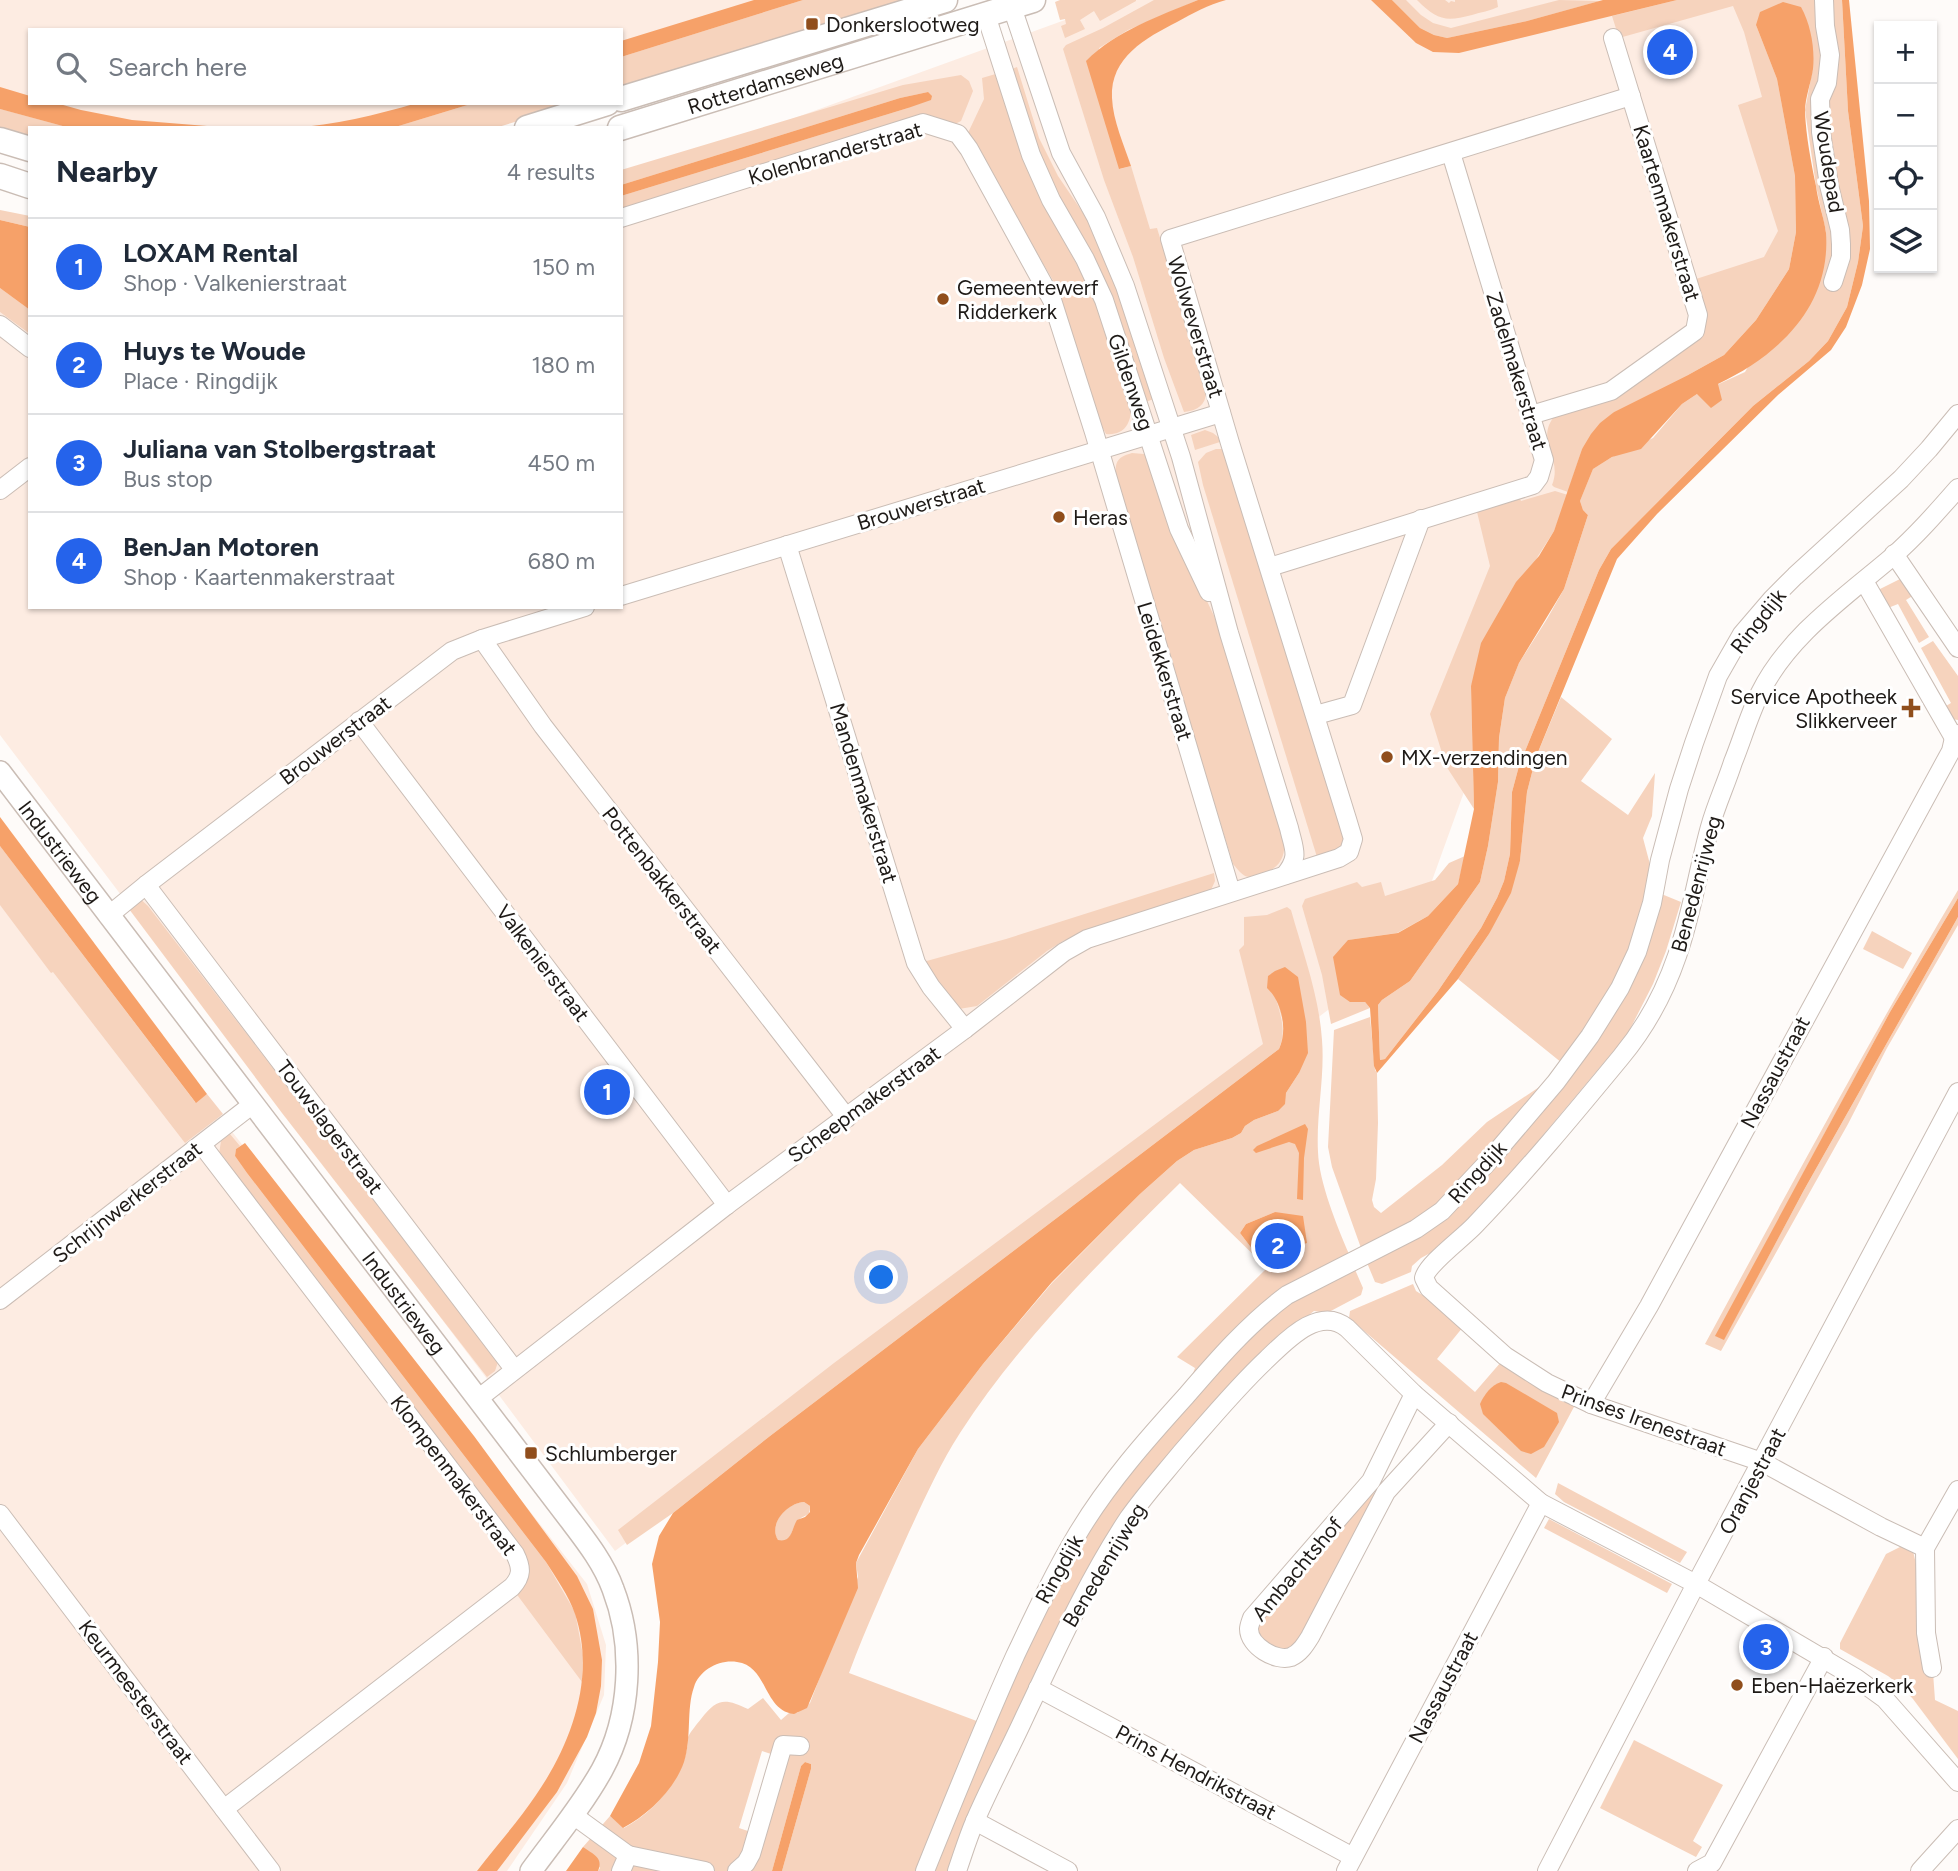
<!DOCTYPE html>
<html lang="en">
<head>
<meta charset="utf-8">
<style>
	body { margin:0; font-family:Figtree,sans-serif; background:#f2f2f3; color:#1f2937 }
	.controls { position:absolute; right:21px; top:21px; display:grid; overflow:hidden; border-radius:0px; box-shadow:0 2px 5px #0004 }
	.controls button { width:63px; height:63px; display:grid; place-items:center; padding:0; border:0; border-bottom:2px solid #e0e1e3; background:#fff; color:#1f2937; font:35px sans-serif }
	.you { position:absolute; left:882px; top:1278px; width:24px; height:24px; margin:-18px; border:5px solid #fff; border-radius:50%; background:#1a73e8; box-shadow:0 0 0 10px #1a73e833 }
	.badge { display:grid; place-items:center; width:46px; height:46px; border-radius:50%; background:#2563eb; color:#fff; font-size:23px; font-weight:700 }
	.pin { position:absolute; translate:-50% -50%; border:4px solid #fff; box-shadow:0 2px 7px #0006 }
	.list { margin:0; padding:0; list-style:none }
	h2 { display:flex; justify-content:space-between; align-items:center; height:91px; margin:0; padding:0 28px; font-size:30px }
	h2 small { font-size:23px; font-weight:400; color:#747a83 }
	.list li { display:grid; grid-template-columns:46px 1fr auto; gap:21px; align-items:center; box-sizing:border-box; height:98px; padding:0 28px; border-top:2px solid #e0e1e3 }
	.list b { display:block; font-size:26px; white-space:nowrap }
	.list p { margin:0; font-size:23px; white-space:nowrap; color:#747a83 }
	.list em { font-size:23px; font-style:normal; color:#747a83 }
	.icon { flex:none; width:38px; height:38px; fill:none; stroke:currentColor; stroke-width:2; stroke-linecap:round; stroke-linejoin:round }
	.map { position:relative; flex:none; width:1958px; height:1871px; overflow:hidden }
	.search { position:absolute; background:#fff; box-shadow:0 2px 5px #0004; left:28px; top:28px; width:595px; height:77px; display:flex; align-items:center; gap:18px; box-sizing:border-box; padding:0 24px; border-radius:0px; color:#747a83; font-size:26px }
	.panel { position:absolute; background:#fff; box-shadow:0 2px 5px #0004; left:28px; top:126px; width:595px; height:483px; border-radius:0px }
	.map>svg:first-child { display:block }
</style>
</head>
<body>
<div class="map">
<svg width="1958" height="1871" viewBox="0 0 1958 1871">
	<rect width="100%" height="100%" fill="#fefbf9"/>
	<g fill="#fdece2">
		<polygon points="0,0 884,0 621,77 621,30 30,30 30,103 532,103 448,128 36,128 0,117"/>
		<polygon points="1120,0 1787,0 1805,211 1620,435 1486,731 1407,950 615,1551 487,1379 0,735 0,286 30,308 30,607 621,607 621,181"/>
		<polygon points="0,836 587,1584 606,1645 604,1695 567,1783 507,1871 0,1871"/>
	</g>
	<g fill="#f6d3bd" fill-rule="evenodd">
		<polygon points="803,0 909,0 621,90 621,57"/>
		<polygon points="1060,0 1136,0 1136,1 1100,21 1094,11 1080,20 1085,29 1065,38 1061,26 1066,24 1065,19 1060,20 1055,2"/>
		<path d="M1154,0H1198L1128,30L1099,48L1120,169L1131,166L1150,229L1157,228L1206,390C1207,404 1198,411 1184,412L1164,358L1133,257L1104,180L1063,49L1066,45L1103,28Z"/>
		<polygon points="1392,0 1406,0 1421,15 1433,23 1451,28 1559,0 1600,1 1527,21 1447,38 1434,35 1420,28"/>
		<path d="M1417,0H1445L1449,3L1451,1L1455,2V0H1497L1498,7C1490,11 1481,12 1472,15C1445,22 1437,20 1417,0Z"/>
		<path d="M1677,0H1842L1848,111L1863,226L1858,262L1847,307L1828,341L1809,361L1753,406L1611,549L1599,570L1519,766L1512,792L1510,854L1504,881L1497,898L1481,928L1438,991L1385,1059L1380,1060L1378,1005L1382,1000L1410,981L1480,882L1488,846L1498,782L1499,738L1505,698L1519,663L1547,619L1564,589L1588,515L1583,510L1580,501L1593,469L1612,457L1653,438L1682,404L1697,394L1745,372L1826,232L1816,186L1805,110L1813,67L1756,25L1777,79L1795,176L1796,232L1789,269L1756,320L1724,355L1688,375L1614,412L1582,449L1568,492L1554,487L1552,485C1563,458 1536,442 1553,418L1703,333C1711,314 1702,298 1696,279L1764,257L1778,231L1738,105L1762,97L1744,32L1733,6L1619,38L1612,16Z"/>
		<polygon points="1017,67 1039,138 1058,176 1098,235 1124,291 1154,399 1145,402 1049,186 1007,71"/>
		<path d="M999,73L1042,196L1052,219L1095,298L1131,405C1132,422 1125,436 1106,434C1080,388 1074,331 1054,282L967,135L984,99L982,78Z"/>
		<polygon points="961,75 969,81 973,91 961,121 955,124 930,116 915,118 621,209 621,196 908,108 928,92 900,98 621,185 621,170 903,85"/>
		<polygon points="474,103 578,103 495,128 392,128"/>
		<polygon points="0,109 8,111 70,128 30,128 30,137 0,127"/>
		<polygon points="0,210 30,216 30,227 0,220"/>
		<polygon points="0,288 30,310 30,334 0,312"/>
		<polygon points="1205,430 1213,433 1223,441 1195,450 1191,435"/>
		<polygon points="1216,449 1222,449 1226,452 1344,832 1344,841 1339,850 1317,857 1203,485 1198,462 1206,453"/>
		<path d="M1132,453L1144,454L1152,461L1175,533L1214,616L1224,645L1284,837C1286,856 1281,867 1263,874C1246,880 1244,877 1233,864L1115,479C1116,462 1115,458 1132,453Z"/>
		<polygon points="1555,491 1568,495 1554,531 1538,556 1471,686 1474,809 1446,766 1430,714 1490,566 1477,512 1520,499 1521,501"/>
		<polygon points="1902,578 1914,595 1906,600 1929,637 1919,643 1898,604 1888,608 1878,590"/>
		<polygon points="1933,641 1958,676 1958,720 1951,719 1941,709 1951,703 1921,648"/>
		<polygon points="1561,697 1612,739 1581,781 1628,815 1655,773 1652,816 1643,838 1652,872 1644,915 1608,994 1562,1063 1458,979 1489,934 1520,861 1527,792 1536,757"/>
		<polygon points="0,846 195,1102 207,1094 223,1114 185,1143 53,972 51,973 0,905"/>
		<polygon points="1465,856 1458,884 1428,916 1397,933 1348,940 1350,1002 1365,1002 1370,1008 1331,1024 1322,975 1302,906 1305,899 1357,882 1362,887 1381,882 1385,896 1435,880 1449,863"/>
		<polygon points="1214,873 1215,881 1211,890 1063,941 1047,951 977,1006 959,1009 923,962 1006,939"/>
		<path d="M1958,890V898L1890,1012L1716,1336L1724,1339L1804,1190L1958,917V925L1887,1048L1848,1124L1721,1351L1705,1344C1788,1191 1870,1039 1958,890Z"/>
		<polygon points="1659,893 1681,902 1666,951 1653,984 1627,1035 1482,1208 1434,1251 1421,1258 1412,1266 1411,1272 1382,1284 1375,1282 1365,1258 1423,1226 1590,1042"/>
		<polygon points="137,896 148,906 495,1356 498,1362 495,1371 487,1377 282,1113 126,905"/>
		<path d="M1287,907L1291,910C1303,953 1319,995 1322,1040C1325,1077 1316,1114 1318,1152C1319,1182 1337,1226 1349,1254L1292,1283L1192,1376L1195,1368L1177,1357L1267,1268L1180,1183C1101,1261 1021,1339 960,1433C940,1464 925,1498 909,1532C888,1579 867,1625 849,1673L982,1723L920,1871H782L811,1769V1764L805,1762L801,1766L772,1871H598L600,1868L583,1847L610,1816L624,1828C645,1817 663,1799 675,1779C681,1770 685,1759 687,1748C688,1745 687,1741 688,1737C691,1731 697,1724 701,1719C717,1698 725,1698 748,1709L763,1698L781,1720L789,1713H797L810,1703L858,1577L856,1563L918,1449L983,1364L1052,1283L1140,1194L1177,1161L1194,1150L1232,1138L1241,1133L1245,1126L1254,1120L1278,1111L1286,1093L1299,1073L1275,995C1280,1014 1287,1030 1279,1049L770,1436L673,1513L627,1545L618,1530L834,1363L1263,1044L1239,950L1244,945V917L1267,915ZM1275,1212L1307,1243L1289,1228L1258,1240L1266,1263L1259,1258L1240,1233L1246,1224ZM762,1751L771,1754L748,1831L739,1828Z"/>
		<polygon points="1872,931 1912,953 1903,969 1863,949"/>
		<polygon points="1370,1017 1375,1070 1377,1073 1378,1123 1376,1179 1372,1200 1374,1207 1381,1213 1442,1165 1487,1122 1554,1077 1468,1173 1434,1206 1421,1216 1361,1248 1332,1167 1328,1147 1334,1030"/>
		<polygon points="230,1134 240,1146 236,1149 235,1156 247,1173 546,1562 575,1612 583,1655 582,1682 515,1592 527,1581 528,1571 219,1154 221,1141"/>
		<polygon points="1353,1265 1363,1288 1361,1295 1327,1313 1314,1311 1294,1327 1130,1507 950,1871 929,1871 1034,1626 1105,1500 1223,1364 1291,1299"/>
		<polygon points="1413,1284 1416,1291 1440,1306 1463,1327 1437,1359 1475,1392 1501,1362 1533,1385 1575,1405 1536,1478 1349,1318 1350,1311"/>
		<polygon points="1558,1483 1687,1552 1680,1563 1564,1502 1555,1494"/>
		<polygon points="1370,1489 1377,1495 1305,1637 1291,1650 1273,1649 1257,1634 1259,1617"/>
		<path d="M804,1502L810,1506C810,1515 808,1514 801,1518C795,1523 792,1531 790,1538L785,1541H778C768,1523 786,1503 804,1502Z"/>
		<polygon points="1549,1519 1672,1584 1667,1593 1544,1528"/>
		<polygon points="1900,1547 1909,1548 1913,1551 1916,1564 1931,1645 1935,1700 1958,1711 1958,1759 1913,1699 1900,1685 1888,1676 1840,1649 1840,1643 1886,1554"/>
		<polygon points="1634,1740 1723,1785 1693,1841 1702,1847 1696,1857 1600,1808"/>
	</g>
	<g fill="#f6a169" fill-rule="evenodd">
		<polygon points="754,0 803,0 621,57 621,41"/>
		<path d="M1198,0H1226C1208,5 1193,13 1177,22C1146,38 1110,57 1112,98C1113,121 1124,145 1131,166L1119,169L1086,61C1116,31 1159,16 1198,0Z"/>
		<polygon points="1371,0 1392,0 1420,28 1434,35 1447,38 1527,21 1603,0 1677,0 1459,53 1433,52 1416,43"/>
		<path d="M1842,0H1849L1869,201L1870,249L1862,285L1846,327L1831,350L1778,395L1657,514L1617,559L1536,757L1527,792L1520,861L1511,893L1489,934L1458,979L1377,1073L1374,1066L1370,1008L1365,1002H1350L1340,995L1333,957L1348,940L1398,933L1428,916L1458,884L1474,809L1471,686L1481,643L1516,582L1539,556L1554,531L1582,449L1591,434L1600,423L1614,412L1688,375L1724,355L1756,320L1789,269L1796,232L1795,176L1777,79L1756,25L1760,12L1783,2L1801,7C1811,25 1815,49 1813,69C1811,83 1805,98 1805,112C1806,136 1811,162 1816,186C1818,202 1824,218 1826,233C1831,306 1779,355 1718,384L1722,400L1711,408L1697,394L1682,404L1641,449L1612,457L1593,469L1580,501L1583,510L1588,515L1564,589L1519,663L1505,698L1499,738L1498,782L1488,846L1480,882L1410,981L1382,1000L1378,1005L1380,1060L1385,1059L1438,991L1481,928L1497,898L1504,881L1510,854L1512,792L1519,766L1599,570L1611,549L1753,406L1809,361L1828,341L1847,307L1858,262L1863,226L1848,111Z"/>
		<polygon points="0,87 30,96 30,103 56,103 81,110 132,120 232,128 70,128 0,109"/>
		<polygon points="928,92 932,96 931,100 908,108 621,196 621,185 900,98"/>
		<path d="M417,103H474L392,128H292C334,125 376,115 417,103Z"/>
		<polygon points="0,220 30,227 30,310 0,288"/>
		<polygon points="0,817 207,1094 196,1103 0,846"/>
		<polygon points="1958,898 1958,917 1804,1190 1724,1340 1715,1336 1890,1012"/>
		<path d="M1285,967L1298,977L1306,1022L1308,1053L1299,1073L1286,1093L1285,1104L1278,1111L1254,1120L1245,1126L1241,1133L1232,1138L1194,1150L1177,1161L1140,1194L1052,1282L983,1364L918,1449L859,1555L856,1563L858,1588L807,1708L794,1714C763,1710 768,1666 737,1662C720,1659 699,1670 694,1687C686,1709 692,1738 684,1762C674,1790 649,1814 623,1828L610,1816L639,1763L651,1726L658,1662L660,1622L652,1564L659,1536L673,1513L770,1436L1279,1049C1288,1030 1282,1002 1267,988L1268,976L1275,971ZM804,1502L810,1506V1512L805,1517L797,1520C791,1530 792,1543 778,1540C768,1524 787,1503 804,1502Z"/>
		<polygon points="1305,1124 1308,1129 1304,1158 1303,1200 1297,1199 1299,1153 1295,1144 1289,1142 1256,1153 1253,1150 1257,1146"/>
		<path d="M245,1143L474,1436L577,1576L593,1609L602,1660L601,1686L596,1713L587,1737L557,1792L497,1871H477C496,1846 518,1822 536,1795C572,1743 596,1676 575,1614C569,1596 556,1578 546,1562L247,1173L235,1156L236,1149Z"/>
		<polygon points="1275,1212 1303,1216 1307,1243 1297,1246 1288,1229 1258,1239 1267,1264 1259,1258 1240,1233 1246,1224"/>
		<path d="M1501,1382L1506,1383L1557,1413L1559,1422L1544,1447L1531,1454L1521,1451L1483,1414L1480,1404C1484,1395 1491,1385 1501,1382Z"/>
		<polygon points="805,1762 811,1764 811,1769 782,1871 772,1871 801,1766"/>
		<path d="M583,1847C593,1854 604,1858 598,1871H566Z"/>
	</g>
	<g fill="none" stroke-linecap="round" stroke-linejoin="round">
		<defs>
			<g id="minor">
				<polyline points="1824,0 1825,26 1830,55 1827,83 1820,99 1821,132 1829,185 1840,230 1841,244 1841,257 1833,282"/>
				<path d="M1012,7L1061,153L1096,217L1125,286L1181,457L1229,633L1289,828C1294,850 1300,856 1285,875"/>
				<polyline points="986,15 1031,155 1051,200 1085,259 1104,300 1179,529 1209,592"/>
				<polyline points="621,218 923,123 958,134 969,149 1052,300 1094,432 1231,892"/>
				<polyline points="0,325 30,348"/>
				<polyline points="1531,415 1611,391 1695,331 1698,315 1613,38"/>
				<polyline points="0,490 30,467"/>
				<polyline points="787,545 916,963 931,987 965,1029"/>
				<polyline points="1894,554 1958,648"/>
				<polyline points="1270,567 1533,485 1539,477 1544,460 1451,153"/>
				<polyline points="1864,581 1954,738 1958,734"/>
				<polyline points="621,596 1221,413"/>
				<polyline points="482,639 543,726 847,1118"/>
				<polyline points="1316,715 1352,705 1421,519"/>
				<polyline points="359,721 727,1205"/>
				<polyline points="146,885 514,1369"/>
				<polyline points="108,916 146,885 452,651 482,639 585,607"/>
				<path d="M202,1145L515,1554C522,1568 522,1576 512,1587L224,1809"/>
				<polyline points="0,1300 253,1104"/>
				<path d="M1414,1394L1371,1481L1252,1618C1251,1621 1249,1626 1249,1629C1249,1646 1276,1662 1291,1657C1300,1653 1305,1645 1310,1637L1386,1492L1449,1423"/>
				<polyline points="479,1398 727,1205 965,1029 1064,952 1087,939 1339,858 1349,852 1353,839 1347,819 1230,443 1170,239 1631,96"/>
				<polyline points="1591,1404 1649,1306 1951,751 1954,738"/>
				<polyline points="0,1514 271,1871"/>
				<path d="M1925,1548L1881,1527L1762,1462L1591,1404L1547,1383L1505,1356L1429,1288L1424,1278C1427,1264 1463,1238 1475,1225C1526,1172 1574,1114 1621,1057C1645,1028 1665,991 1677,956C1692,914 1698,870 1710,827C1716,805 1726,784 1733,762C1742,740 1749,715 1760,693C1788,636 1845,597 1892,557C1916,536 1937,512 1958,488"/>
				<polyline points="1932,1668 1926,1633 1925,1548 1958,1490"/>
				<polyline points="1038,1688 1353,1857"/>
				<polyline points="573,1815 628,1855 621,1871"/>
				<polyline points="975,1821 1068,1871"/>
				<polyline points="628,1855 705,1871"/>
				<polyline points="737,1871 746,1863 751,1854 783,1745 800,1746"/>
				<path d="M925,1871C954,1799 983,1727 1015,1656C1035,1614 1054,1573 1078,1533C1108,1483 1147,1439 1186,1396C1217,1360 1249,1323 1287,1295L1416,1229L1442,1211L1487,1163L1556,1082L1590,1036L1620,988L1637,952L1652,903L1660,860L1679,789L1694,743L1718,676L1742,634L1772,599L1795,576L1901,479L1929,449L1958,414"/>
				<path d="M957,1871C963,1854 968,1837 975,1821C990,1786 1009,1751 1025,1716C1057,1649 1087,1581 1128,1519C1144,1496 1163,1475 1181,1453C1209,1421 1236,1388 1267,1359C1286,1341 1319,1305 1347,1328L1414,1394L1541,1503L1696,1584L1856,1678L1885,1699L1958,1782"/>
				<polyline points="1346,1871 1541,1503"/>
				<polyline points="1547,1871 1696,1584 1958,1092"/>
				<polyline points="1697,1871 1712,1863 1824,1657"/>
				<polyline points="1920,1871 1958,1829"/>
			</g>
			<g id="tertiary">
				<path id="s1" d="M0,772L571,1521C587,1542 604,1564 613,1589C635,1646 631,1717 602,1770C582,1806 555,1838 531,1871"/>
			</g>
			<g id="secondary">
				<polyline points="621,99 945,0"/>
				<polyline points="527,128 607,103"/>
				<path id="s2" d="M620,128L1033,0"/>
				<polyline points="0,140 30,149"/>
				<polyline points="0,176 30,186"/>
			</g>
		</defs>
		<use href="#minor" stroke="#cabdb5" stroke-width="20"/>
		<use href="#tertiary" stroke="#cabdb5" stroke-width="24"/>
		<use href="#secondary" stroke="#cabdb5" stroke-width="27"/>
		<use href="#minor" stroke="#fff" stroke-width="18"/>
		<use href="#tertiary" stroke="#fff" stroke-width="21"/>
		<use href="#secondary" stroke="#fff" stroke-width="24"/>
	</g>
	<g fill="#904e1c" stroke="#fff" stroke-width="2.5">
		<rect x="805" y="17" width="14" height="14" rx="3.5"/>
		<circle cx="943" cy="299" r="7"/>
		<circle cx="1059" cy="517" r="7"/>
		<path d="M1907.5 697.5h7v7h7v7h-7v7h-7v-7h-7v-7h7z"/>
		<circle cx="1387" cy="757" r="7"/>
		<rect x="524" y="1446" width="14" height="14" rx="3.5"/>
		<circle cx="1737" cy="1685" r="7"/>
	</g>
	<g text-anchor="middle" dominant-baseline="central" stroke-width="6" stroke-linejoin="round" paint-order="stroke">
		<g font-size="21" fill="#1e1a17" stroke="#fff" text-anchor="start">
			<text x="826" y="24">Donkerslootweg</text>
			<text x="957" y="287">Gemeentewerf<tspan x="957" dy="24">Ridderkerk</tspan></text>
			<text x="1073" y="517">Heras</text>
			<text x="1897" y="696" text-anchor="end">Service Apotheek<tspan x="1897" dy="24">Slikkerveer</tspan></text>
			<text x="1401" y="757">MX-verzendingen</text>
			<text x="545" y="1453">Schlumberger</text>
			<text x="1751" y="1685">Eben-Haëzerkerk</text>
		</g>
		<g font-size="21" fill="#1e1a17" stroke="#fff">
			<text stroke="none"><textPath href="#s2" startOffset="152">Rotterdamseweg</textPath></text>
			<text transform="translate(835 153) rotate(-16)">Kolenbranderstraat</text>
			<text transform="translate(1829 162) rotate(81)">Woudepad</text>
			<text transform="translate(1667 213) rotate(73)">Kaartenmakerstraat</text>
			<text transform="translate(1196 327) rotate(73)">Wolweverstraat</text>
			<text transform="translate(1517 371) rotate(73)">Zadelmakerstraat</text>
			<text transform="translate(1131 382) rotate(71)">Gildenweg</text>
			<text transform="translate(921 504) rotate(-17)">Brouwerstraat</text>
			<text transform="translate(1758 621) rotate(-52)">Ringdijk</text>
			<text transform="translate(1165 671) rotate(73)">Leidekkerstraat</text>
			<text transform="translate(335 740) rotate(-37)">Brouwerstraat</text>
			<text transform="translate(864 793) rotate(73)">Mandenmakerstraat</text>
			<text stroke="none"><textPath href="#s1" startOffset="100">Industrieweg</textPath></text>
			<text transform="translate(662 880) rotate(52)">Pottenbakkerstraat</text>
			<text transform="translate(1696 884) rotate(-75)">Benedenrijweg</text>
			<text transform="translate(543 963) rotate(53)">Valkenierstraat</text>
			<text transform="translate(1775 1072) rotate(-62)">Nassaustraat</text>
			<text transform="translate(864 1104) rotate(-36)">Scheepmakerstraat</text>
			<text transform="translate(330 1127) rotate(53)">Touwslagerstraat</text>
			<text transform="translate(1477 1172) rotate(-48)">Ringdijk</text>
			<text transform="translate(127 1202) rotate(-38)">Schrijnwerkerstraat</text>
			<text stroke="none"><textPath href="#s1" startOffset="667">Industrieweg</textPath></text>
			<text transform="translate(1644 1420) rotate(20)">Prinses Irenestraat</text>
			<text transform="translate(454 1475) rotate(53)">Klompenmakerstraat</text>
			<text transform="translate(1752 1481) rotate(-62)">Oranjestraat</text>
			<text transform="translate(1104 1565) rotate(-59)">Benedenrijweg</text>
			<text transform="translate(1059 1569) rotate(-61)">Ringdijk</text>
			<text transform="translate(1297 1569) rotate(-50)">Ambachtshof</text>
			<text transform="translate(1443 1687) rotate(-62)">Nassaustraat</text>
			<text transform="translate(136 1692) rotate(53)">Keurmeesterstraat</text>
			<text transform="translate(1196 1772) rotate(28)">Prins Hendrikstraat</text>
		</g>
	</g>
</svg>
<div class="controls">
<button>+</button>
<button>−</button>
<button><svg class="icon" aria-label="locate" viewBox="0 0 24 24"><circle cx="12" cy="12" r="6"/><path d="M12 2v4M12 18v4M2 12h4M18 12h4"/></svg></button>
<button><svg class="icon" aria-label="layers" viewBox="0 0 24 24"><path d="M12 4l9 5-9 5-9-5zM3 14l9 5 9-5"/></svg></button>
</div>
<div class="you"></div>
<div class="pin badge" style="left:607px;top:1092px">1</div>
<div class="pin badge" style="left:1278px;top:1246px">2</div>
<div class="pin badge" style="left:1766px;top:1647px">3</div>
<div class="pin badge" style="left:1670px;top:52px">4</div>
<div class="search"><svg class="icon" aria-label="search" viewBox="0 0 24 24"><circle cx="10" cy="10" r="6"/><path d="M15 15l6 6"/></svg>Search here</div>
<section class="panel">
<h2>Nearby<small>4 results</small></h2>
<ul class="list">
<li><span class="badge">1</span><div><b>LOXAM Rental</b><p>Shop · Valkenierstraat</p></div><em>150 m</em></li>
<li><span class="badge">2</span><div><b>Huys te Woude</b><p>Place · Ringdijk</p></div><em>180 m</em></li>
<li><span class="badge">3</span><div><b>Juliana van Stolbergstraat</b><p>Bus stop</p></div><em>450 m</em></li>
<li><span class="badge">4</span><div><b>BenJan Motoren</b><p>Shop · Kaartenmakerstraat</p></div><em>680 m</em></li>
</ul>
</section>
</div>
</body>
</html>
